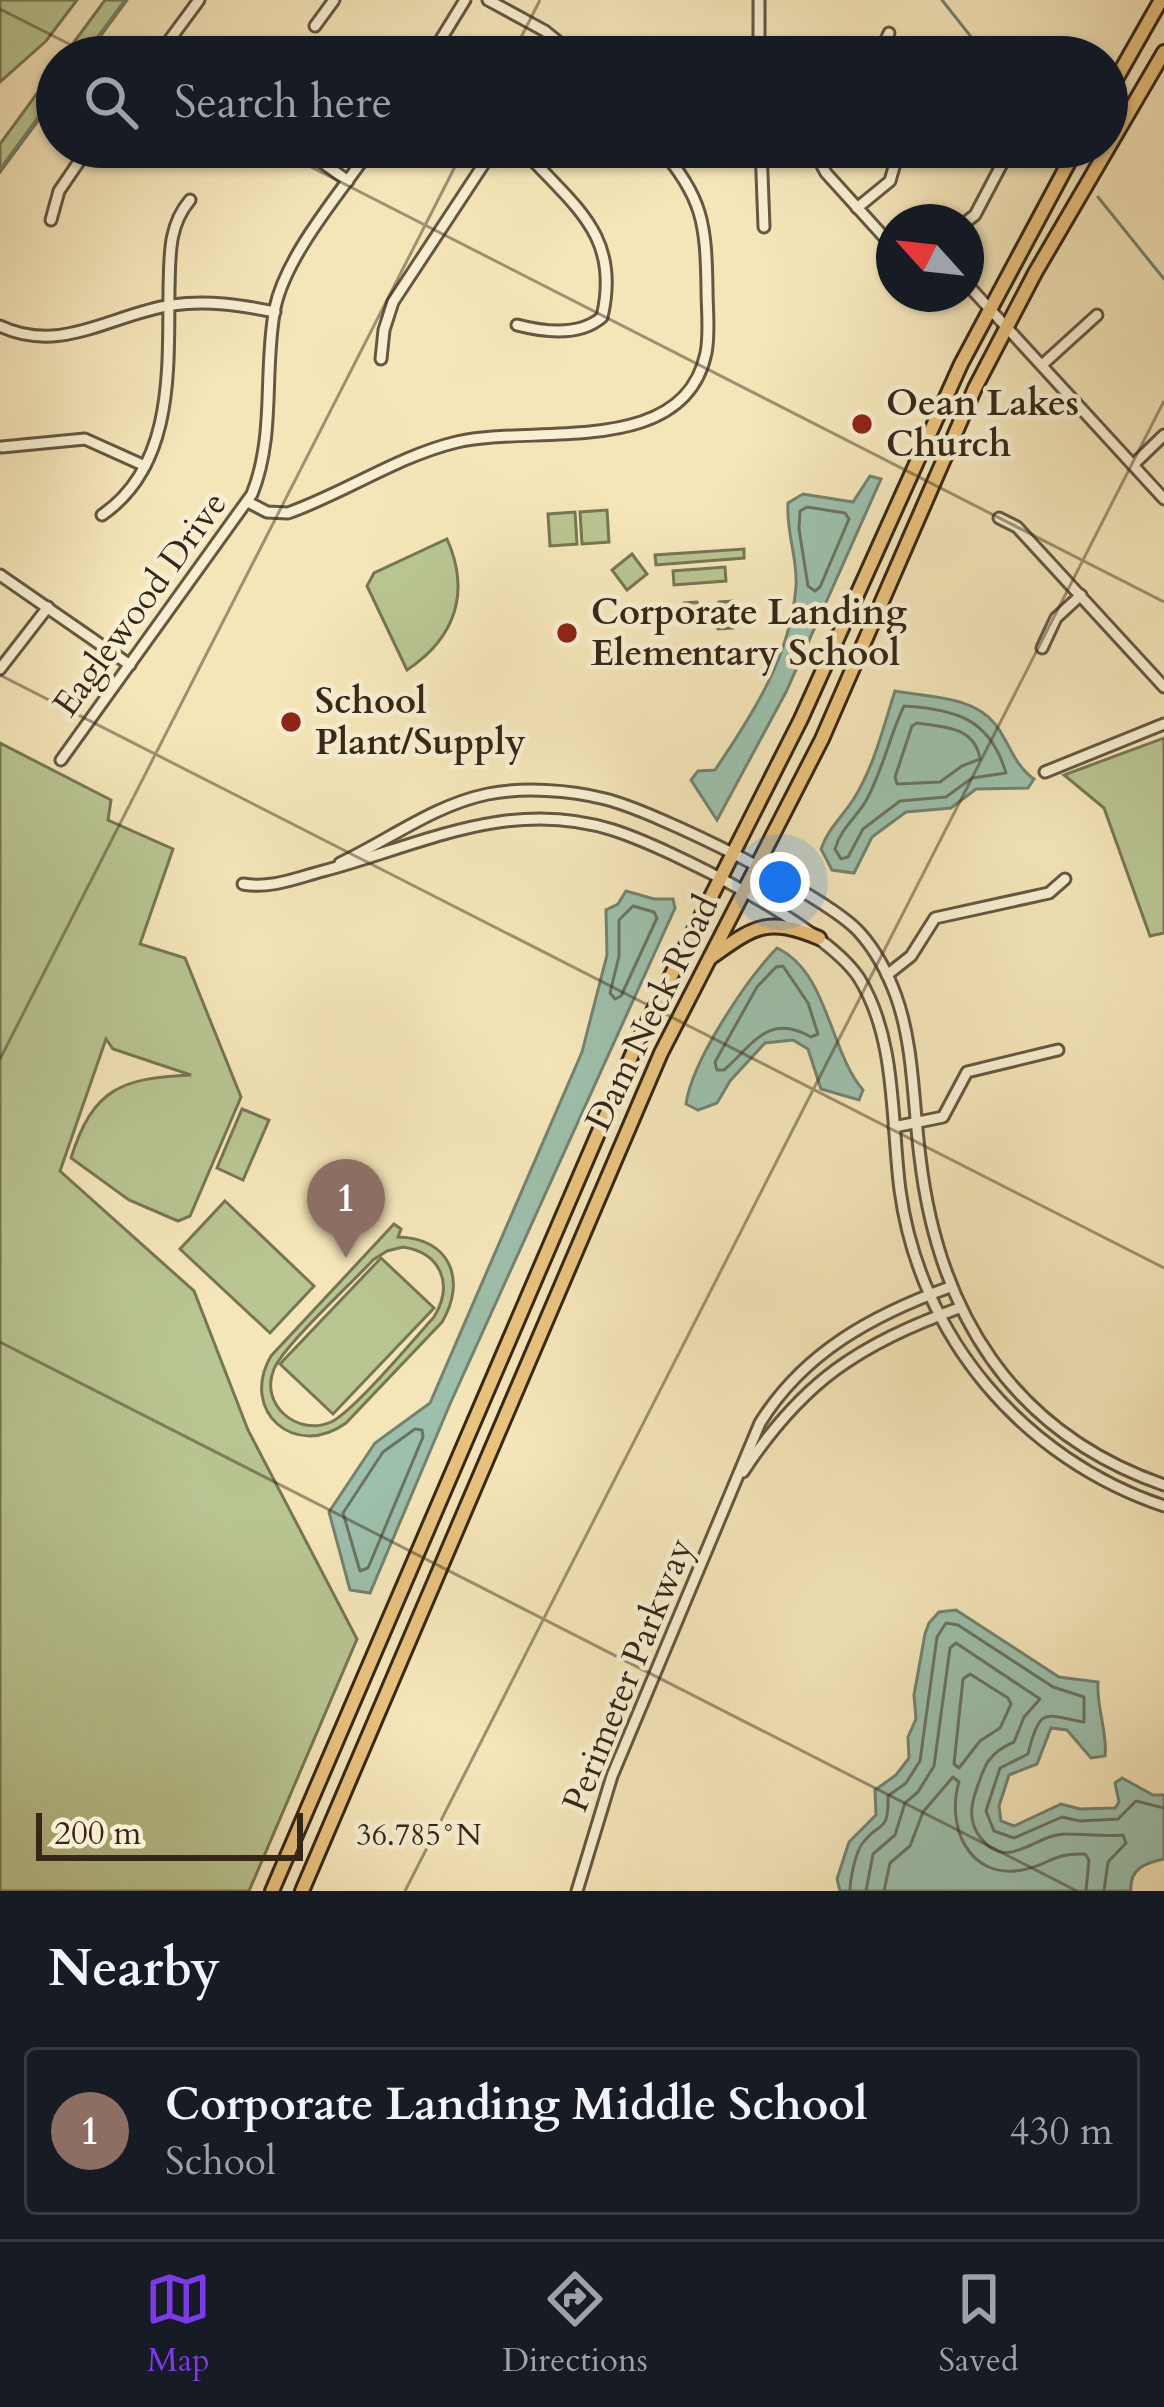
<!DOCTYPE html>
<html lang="en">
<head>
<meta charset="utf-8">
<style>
	body { margin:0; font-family:Cardo,serif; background:#20242c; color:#f1f3f6 }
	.compass { position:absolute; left:876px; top:204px; width:108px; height:108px; border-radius:50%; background:#171b24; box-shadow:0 3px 9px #0004; rotate:297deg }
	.scale { position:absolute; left:36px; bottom:30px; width:267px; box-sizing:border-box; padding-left:12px; border:6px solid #352717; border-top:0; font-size:33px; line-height:42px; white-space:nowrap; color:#352717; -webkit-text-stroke:9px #f8efd2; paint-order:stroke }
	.you { position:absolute; left:780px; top:882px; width:42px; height:42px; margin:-30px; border:9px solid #fff; border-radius:50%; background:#1a73e8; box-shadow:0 0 0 18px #1a73e833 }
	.badge { display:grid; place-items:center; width:78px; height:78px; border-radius:50%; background:#7c3aed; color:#fff; font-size:39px; font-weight:700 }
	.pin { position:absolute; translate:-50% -99px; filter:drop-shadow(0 3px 6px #0008) }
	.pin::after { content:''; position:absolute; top:63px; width:42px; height:36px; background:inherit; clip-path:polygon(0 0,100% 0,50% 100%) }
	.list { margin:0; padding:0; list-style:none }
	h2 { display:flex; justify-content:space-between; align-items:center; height:156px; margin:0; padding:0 48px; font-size:51px }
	h2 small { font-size:39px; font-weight:400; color:#9ea1a6 }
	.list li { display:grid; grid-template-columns:78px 1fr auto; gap:36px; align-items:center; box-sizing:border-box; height:168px; margin:0 24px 24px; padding:0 24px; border:3px solid #363941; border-radius:12px }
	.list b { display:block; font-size:45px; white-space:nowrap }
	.list p { margin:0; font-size:39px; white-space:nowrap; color:#9ea1a6 }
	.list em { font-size:39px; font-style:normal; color:#9ea1a6 }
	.icon { flex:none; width:66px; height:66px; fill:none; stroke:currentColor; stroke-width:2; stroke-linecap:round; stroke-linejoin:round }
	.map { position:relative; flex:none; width:1164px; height:1891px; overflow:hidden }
	.search { position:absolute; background:#171b24; box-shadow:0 3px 9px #0004; left:36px; right:36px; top:36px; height:132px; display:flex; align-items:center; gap:30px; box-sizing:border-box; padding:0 42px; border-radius:66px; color:#9ea1a6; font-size:45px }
	.sheet { height:348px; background:#171b24 }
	nav { display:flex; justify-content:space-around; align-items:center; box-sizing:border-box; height:168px; border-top:3px solid #363941; background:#171b24; font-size:33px; color:#9ea1a6 }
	nav a { display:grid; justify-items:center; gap:6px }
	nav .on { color:#7c3aed }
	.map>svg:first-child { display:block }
</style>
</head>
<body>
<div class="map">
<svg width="1164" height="1891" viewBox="0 0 1164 1891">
	<rect width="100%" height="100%" fill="#f5e6ba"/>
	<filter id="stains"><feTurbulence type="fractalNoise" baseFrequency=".00167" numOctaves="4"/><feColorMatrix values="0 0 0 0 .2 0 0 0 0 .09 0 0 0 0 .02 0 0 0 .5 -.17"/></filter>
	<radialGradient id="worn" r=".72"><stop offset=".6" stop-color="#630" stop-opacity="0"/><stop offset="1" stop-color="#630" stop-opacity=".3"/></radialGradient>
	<g fill="#b9c692" stroke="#777654" stroke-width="3" fill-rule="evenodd">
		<polygon points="0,0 77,0 46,41 0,82"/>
		<polygon points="105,0 127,0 85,57 63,57"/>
		<polygon points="57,66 57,95 0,172 0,144"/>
		<polygon points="607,510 609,542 582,544 580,512"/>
		<polygon points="575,512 577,544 550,546 548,514"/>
		<path d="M447,539C471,593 455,638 407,670L367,586L374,573Z"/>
		<polygon points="744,549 744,558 656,565 655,555"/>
		<polygon points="632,554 647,574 627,590 612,570"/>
		<polygon points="725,567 726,581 674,585 673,571"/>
		<polygon points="733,601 742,614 733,628 718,629 710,617 697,621 681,610 684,603 697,602 701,611 710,616 719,602"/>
		<polygon points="1164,738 1164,933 1150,936 1104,808 1064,775"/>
		<path d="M0,743L111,800L108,820L173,849L140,944L185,958L241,1097L190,1216L178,1221L129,1200L71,1158C93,1088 122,1078 191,1075L113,1049L106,1039L60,1171L194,1291L248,1430L357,1639L249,1891H0Z"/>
		<polygon points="242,1109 269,1120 243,1180 217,1168"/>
		<polygon points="225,1201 314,1286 270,1333 180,1249"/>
		<path d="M394,1224L401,1229L398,1237C450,1238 467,1280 442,1322L346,1423C295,1460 239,1411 271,1356ZM403,1247C441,1253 454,1284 434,1317C414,1339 353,1412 331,1422C297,1437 259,1404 274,1369C283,1346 353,1282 373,1260L387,1251Z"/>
		<polygon points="381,1258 434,1308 333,1414 280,1364"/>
	</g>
	<g fill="#9dc0ac" stroke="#738370" stroke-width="3">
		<path d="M870,476L881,479L786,692L717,820L691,780L698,771L715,770C753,714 791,655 796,586C798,559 786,533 788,503L803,494L853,502Z"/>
		<path d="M895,691C928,697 973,696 995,724C1010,743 1013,764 1034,779L1028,788L976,789L951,808L906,812L872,837L854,873L832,870L821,849C828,829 841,818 853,800C874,767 883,728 895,691Z"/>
		<polygon points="626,891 654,899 673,899 675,908 450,1404 370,1593 350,1590 329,1512 375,1443 430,1403 582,1052 607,955 606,910 618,904"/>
		<path d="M777,948C828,972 829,1050 863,1090L859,1100L821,1089L808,1049L793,1040L765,1043L730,1081L717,1103L698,1110L686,1104C692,1061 746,980 777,948Z"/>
		<path d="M956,1610L1059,1677L1098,1682C1096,1707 1108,1733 1105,1756L1091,1758L1067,1730L1051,1728L1037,1764L1009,1775L999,1806L1001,1821L1014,1826L1061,1804L1080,1809L1115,1808L1119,1802L1115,1783L1122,1778L1153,1795H1164V1859C1145,1863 1129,1869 1131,1891H840L837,1879L849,1842L876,1815L875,1790L896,1775L909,1758L908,1737L916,1719L914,1695L925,1634L929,1623L939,1612Z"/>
	</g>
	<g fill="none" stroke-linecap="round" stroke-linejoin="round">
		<g stroke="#697462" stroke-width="3">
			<polygon points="807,507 845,513 849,519 820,587 815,591 808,586 799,529 800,511"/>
			<path d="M904,706C956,709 990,719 1006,773L972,778L946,797L900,801L863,829L848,857L841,859L835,849C840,829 858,816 867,799C883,769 890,735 904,706Z"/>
			<path d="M917,723C945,727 975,727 980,759L962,766L940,782L897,784L895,777L912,726Z"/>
			<polygon points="633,906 654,912 657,918 621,996 615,999 610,993 619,956 619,920"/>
			<path d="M783,966L808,1003L818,1034L811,1037C768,1012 753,1045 724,1070H717L715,1062L757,987L776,967Z"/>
			<polygon points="415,1429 422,1430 423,1437 368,1568 360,1571 343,1513 383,1452"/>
			<polygon points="970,1674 1008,1698 1011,1704 1000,1728 980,1741 959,1768 954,1764 963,1679"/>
			<path d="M850,1891C850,1880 855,1854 862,1844C879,1820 889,1835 888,1796L906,1783L920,1761L937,1637L946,1623L958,1625L1053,1687L1084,1697V1722C1046,1716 1040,1704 1028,1754L1000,1768L986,1811L994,1831L1014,1838L1062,1817L1080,1821L1118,1819L1136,1801L1164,1808"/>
			<path d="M866,1891L873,1854L895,1835L905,1803L918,1792L934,1766L950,1648L956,1643L1040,1699L1024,1717L1014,1742C988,1753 984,1766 976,1791C970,1807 969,1823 980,1837C1008,1874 1036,1833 1066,1834C1085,1834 1104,1837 1123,1835L1126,1843L1108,1862L1104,1891"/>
			<path d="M884,1891L890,1863L910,1846L923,1812L953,1777L959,1782C946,1825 968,1880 1022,1870C1050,1865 1051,1853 1085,1854L1089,1860L1086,1891"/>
		</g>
		<g stroke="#738370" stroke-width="3">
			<polyline points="942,0 987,57"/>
			<polyline points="83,57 125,0"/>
			<polyline points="1059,147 1063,152"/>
			<polyline points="0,169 57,92"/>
			<polyline points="1098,197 1164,279"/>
		</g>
		<defs>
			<g id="minor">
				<polyline points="488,0 545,31 577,57"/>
				<polyline points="315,26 334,0"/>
				<polyline points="166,45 182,57"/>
				<polyline points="157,57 199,0"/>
				<polyline points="430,57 465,0"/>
				<polyline points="759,57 759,0"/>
				<polyline points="878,57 889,33"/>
				<polyline points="1107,99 1127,115"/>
				<polyline points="301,147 348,181"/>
				<polyline points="761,147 764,227"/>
				<polyline points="819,147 819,160 826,173 894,248"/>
				<polyline points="857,208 890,181 896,160 909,147"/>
				<polyline points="51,220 59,191 89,147"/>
				<polyline points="966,222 975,215 1004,160"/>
				<polyline points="966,283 1164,499"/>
				<path d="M517,325C544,332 579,337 602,317C622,232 570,204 521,147"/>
				<path d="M0,326C61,355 112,314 172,305C208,300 240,305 275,312"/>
				<polyline points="381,359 384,330 393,302 495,147"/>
				<polyline points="1042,365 1097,315"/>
				<polyline points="2,447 85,439 145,466"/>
				<polyline points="1133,465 1164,435"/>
				<path d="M248,502L267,512L288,513C345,493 398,456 457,442C535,424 684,459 706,353C710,333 707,310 707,289C706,224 703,197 659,147"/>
				<path d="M102,515C175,465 168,368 169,289C170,256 168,226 190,200"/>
				<polyline points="999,518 1017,527 1164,687"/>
				<polyline points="0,575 130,665"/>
				<polyline points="1042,648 1056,618 1081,595"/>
				<polyline points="0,669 48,607"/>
				<path d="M61,760L252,494C276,434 263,370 275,308C286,255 341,192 372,147"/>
				<polyline points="1045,772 1164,724"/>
				<path d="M340,863C389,840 434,805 488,794C523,787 570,790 605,799C655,811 828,896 860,933C876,951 888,974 896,996C914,1046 913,1104 920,1157C938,1311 1011,1432 1164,1485"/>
				<path d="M243,884C271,889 296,878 323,871C421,845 509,797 613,830C672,849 826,927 859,978C897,1039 891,1121 900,1190C920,1338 1024,1459 1164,1506"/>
				<polyline points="887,975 911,956 935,918 1049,893 1065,879"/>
				<polyline points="894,1127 943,1117 967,1072 1058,1050"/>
				<path d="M743,1472C803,1381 858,1345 959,1308"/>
				<path d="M577,1891L612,1776L760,1423C804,1352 873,1315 950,1287"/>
			</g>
			<g id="major">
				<polyline points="1107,95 1161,0"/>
				<path d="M710,958C754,927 766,916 819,938"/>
				<polyline points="272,1891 637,1043 801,719 961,364 1077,147"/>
				<polyline points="302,1891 661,1053 822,739 975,388 1035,273 1164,52"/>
			</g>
		</defs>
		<use href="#minor" stroke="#655740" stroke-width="15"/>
		<use href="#major" stroke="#352717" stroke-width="18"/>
		<use href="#minor" stroke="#f8efd2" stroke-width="9"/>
		<use href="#major" stroke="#eac37d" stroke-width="12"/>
	</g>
	<path fill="none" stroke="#352717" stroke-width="3" stroke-opacity="0.45" d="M0,9L95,57M511,57L540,0M272,147L1164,602M0,675L1164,1268M0,1059L465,147M0,1342L1077,1891M405,1891L1164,401"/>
	<g fill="#8f2418" stroke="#f8efd2" stroke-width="4.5">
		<circle cx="862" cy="424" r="12"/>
		<circle cx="567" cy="633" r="12"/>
		<circle cx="291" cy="722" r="12"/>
	</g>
	<g text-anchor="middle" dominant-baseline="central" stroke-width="9" stroke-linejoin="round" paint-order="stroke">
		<g font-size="36" font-weight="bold" fill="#352717" stroke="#f8efd2" text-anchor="start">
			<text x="886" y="403">Oean Lakes<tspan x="886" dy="41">Church</tspan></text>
			<text x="591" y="612">Corporate Landing<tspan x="591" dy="41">Elementary School</tspan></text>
			<text x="315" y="701">School<tspan x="315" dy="41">Plant/Supply</tspan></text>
		</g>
		<g font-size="36" fill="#352717" stroke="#f8efd2">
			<text transform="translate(140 604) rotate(-54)">Eaglewood Drive</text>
			<text transform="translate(652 1013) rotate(-64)">Dam Neck Road</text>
			<text transform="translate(628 1675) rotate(-68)">Perimeter Parkway</text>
		</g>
	</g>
	<g font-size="30" text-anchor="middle" fill="#352717" stroke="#f8efd2" stroke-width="9" stroke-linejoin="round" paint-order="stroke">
		<text x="419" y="1845">36.785°N</text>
	</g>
	<rect width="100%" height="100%" filter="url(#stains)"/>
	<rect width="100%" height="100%" fill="url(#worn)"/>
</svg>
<svg class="compass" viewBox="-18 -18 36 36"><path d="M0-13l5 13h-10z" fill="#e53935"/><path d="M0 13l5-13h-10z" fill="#9ea1a6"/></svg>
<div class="scale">200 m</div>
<div class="you"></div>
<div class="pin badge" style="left:346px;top:1258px;background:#8d6e63">1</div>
<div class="search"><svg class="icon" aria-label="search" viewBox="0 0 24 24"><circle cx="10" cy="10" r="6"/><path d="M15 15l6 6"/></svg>Search here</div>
</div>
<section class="sheet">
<h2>Nearby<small></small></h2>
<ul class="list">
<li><span class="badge" style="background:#8d6e63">1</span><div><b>Corporate Landing Middle School</b><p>School</p></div><em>430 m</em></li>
</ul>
</section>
<nav>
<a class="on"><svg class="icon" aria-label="map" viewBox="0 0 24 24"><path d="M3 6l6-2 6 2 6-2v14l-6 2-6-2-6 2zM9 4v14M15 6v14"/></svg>Map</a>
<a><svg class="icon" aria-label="directions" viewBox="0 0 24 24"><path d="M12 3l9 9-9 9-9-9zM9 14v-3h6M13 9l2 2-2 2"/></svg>Directions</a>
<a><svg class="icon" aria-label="saved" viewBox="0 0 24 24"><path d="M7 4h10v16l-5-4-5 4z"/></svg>Saved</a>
</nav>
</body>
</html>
